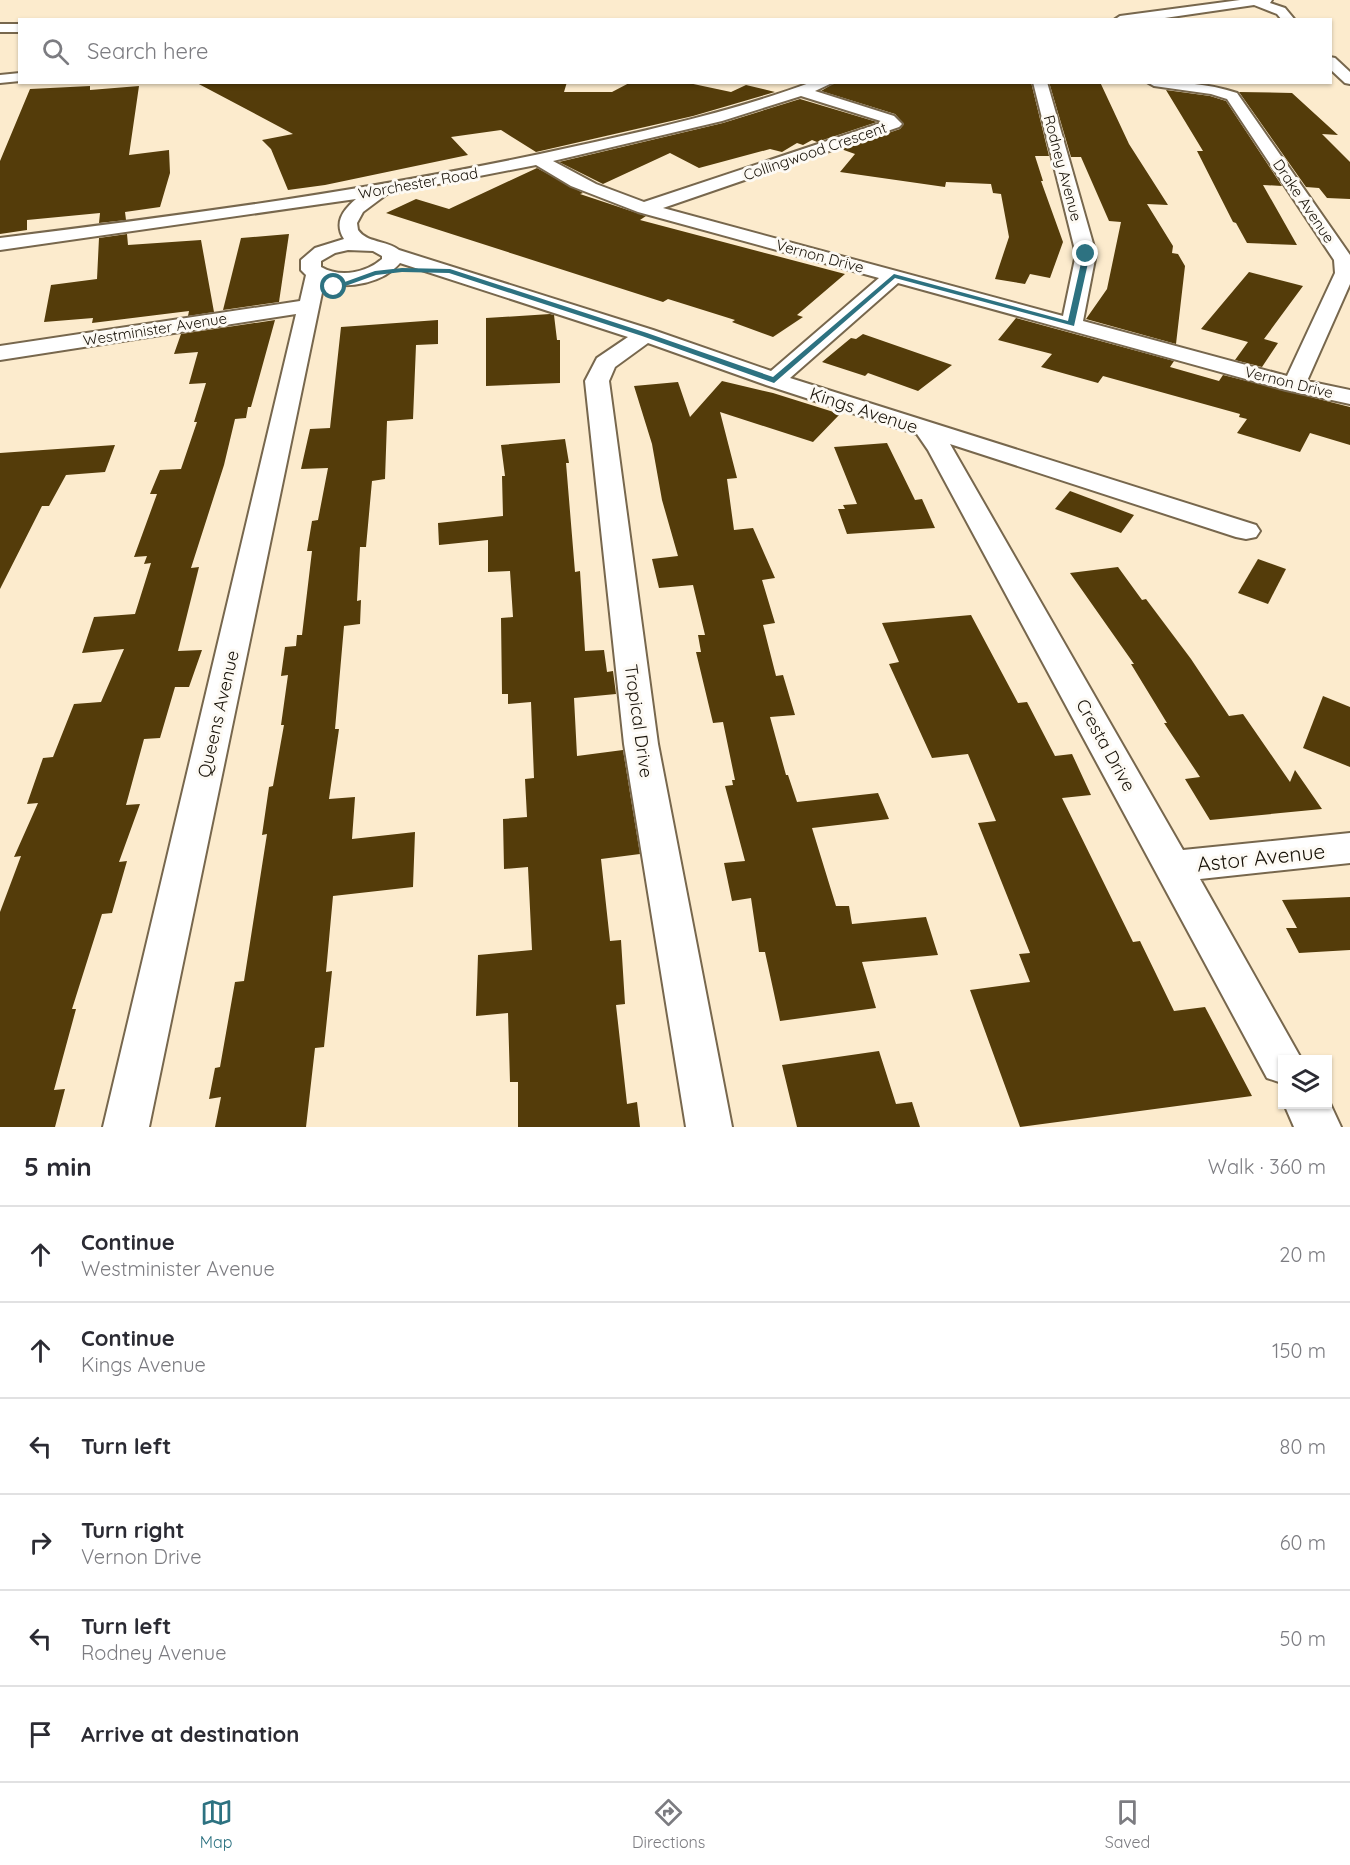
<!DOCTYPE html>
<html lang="en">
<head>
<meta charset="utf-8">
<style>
	body { margin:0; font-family:Quicksand,sans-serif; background:#f7f7f7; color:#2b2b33 }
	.controls { position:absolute; right:18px; bottom:18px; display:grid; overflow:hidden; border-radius:0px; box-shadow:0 2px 4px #0004 }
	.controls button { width:54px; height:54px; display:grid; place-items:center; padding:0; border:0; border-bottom:2px solid #e1e1e2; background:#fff; color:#2b2b33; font:30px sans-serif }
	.stop { position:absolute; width:18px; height:18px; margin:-14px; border:4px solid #2d7281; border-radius:50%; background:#fff }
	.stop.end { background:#2d7281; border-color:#fff; box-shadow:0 2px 6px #0008 }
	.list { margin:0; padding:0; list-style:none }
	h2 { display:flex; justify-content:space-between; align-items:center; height:78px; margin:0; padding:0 24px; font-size:26px }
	h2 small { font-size:20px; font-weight:400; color:#7c7c81 }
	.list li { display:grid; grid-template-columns:39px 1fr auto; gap:18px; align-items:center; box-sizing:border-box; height:96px; padding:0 24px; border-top:2px solid #e1e1e2 }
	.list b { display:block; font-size:22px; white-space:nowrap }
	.list p { margin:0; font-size:20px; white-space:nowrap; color:#7c7c81 }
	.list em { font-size:20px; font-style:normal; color:#7c7c81 }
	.icon { flex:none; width:33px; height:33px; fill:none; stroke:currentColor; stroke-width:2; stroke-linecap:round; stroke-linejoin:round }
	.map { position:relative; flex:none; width:1350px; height:1127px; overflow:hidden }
	.search { position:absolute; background:#fff; box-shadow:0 2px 4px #0004; left:18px; right:18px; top:18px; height:66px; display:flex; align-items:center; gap:15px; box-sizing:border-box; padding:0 21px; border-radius:0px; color:#7c7c81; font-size:22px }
	.sheet { height:654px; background:#fff }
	nav { display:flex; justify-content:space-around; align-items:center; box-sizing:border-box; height:84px; border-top:2px solid #e1e1e2; background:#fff; font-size:16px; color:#7c7c81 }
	nav a { display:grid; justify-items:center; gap:3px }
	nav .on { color:#2d7281 }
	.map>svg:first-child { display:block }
</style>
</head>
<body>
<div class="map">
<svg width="1350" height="1127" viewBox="0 0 1350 1127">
	<rect width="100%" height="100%" fill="#fcebcd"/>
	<g fill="#543c0a">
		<polygon points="195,82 567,82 564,92 612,92 631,82 684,82 731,92 746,85 775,92 693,116 536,152 501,130 451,137 468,155 325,185 288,190 271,149 262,140 293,134"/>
		<polygon points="836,82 1031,82 1049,156 1035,156 1043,181 1041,181 1063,242 1050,278 1030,274 1025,284 995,279 1009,237 1001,194 993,193 991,184 946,182 945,187 840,172 855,154 841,149 900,129 904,124 895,114 821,91"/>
		<polygon points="1049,82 1100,82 1129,144 1168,205 1147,204 1173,246 1172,253 1178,254 1185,266 1176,344 1086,319 1107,289 1121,222 1109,221 1081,157 1071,157"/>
		<polygon points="90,86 90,90 139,86 129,155 169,150 170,173 160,207 125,212 126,220 99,223 100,213 27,220 27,230 0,234 0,161 30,89"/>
		<polygon points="1166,90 1210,96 1226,101 1282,186 1263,185 1297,245 1247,243 1236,223 1233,222 1197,151 1203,151"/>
		<polygon points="1239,92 1292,93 1338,135 1322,134 1350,162 1350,199 1327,198 1319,188 1306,187"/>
		<polygon points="800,99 877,122 817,142 812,140 803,145 797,143 782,152 770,149 699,168 670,153 603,184 559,162 723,123"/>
		<polygon points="537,168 583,193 580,194 646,216 640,220 845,274 797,315 803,317 773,337 732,322 735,320 668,299 663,302 386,213 416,199 449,209"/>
		<polygon points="127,234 128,245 201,240 214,312 188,316 189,311 92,323 93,318 44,322 51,285 97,279 99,238"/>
		<polygon points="289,234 279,302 223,310 241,238"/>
		<polygon points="1249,272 1303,286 1264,339 1278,343 1262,367 1235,360 1248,342 1201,329"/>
		<polygon points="550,314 554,315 557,340 560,340 560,383 486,386 486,318"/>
		<polygon points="1016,318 1174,361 1170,367 1219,381 1223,375 1350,407 1350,445 1310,433 1300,452 1237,433 1247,419 1239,417 1240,414 1103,376 1098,383 1041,367 1052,354 998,340"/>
		<polygon points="275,320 251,407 248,407 246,418 235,419 224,465 191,568 199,567 178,651 202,650 189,687 175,687 160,738 144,739 126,805 140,804 119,862 127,861 112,913 102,914 72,1009 76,1009 54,1090 65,1089 55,1127 0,1127 0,912 21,856 14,857 38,803 27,804 43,758 53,757 74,704 101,702 124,649 82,653 94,617 135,614 151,563 144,564 147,556 134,557 157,494 150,494 160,470 181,469 197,422 194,422 206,383 189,384 198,352 174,354 181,334"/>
		<polygon points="438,320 438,344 416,345 413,419 387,421 385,479 372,481 366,547 360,547 357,601 361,600 360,624 344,626 335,729 339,729 329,799 355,797 352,839 415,832 413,887 333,896 326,972 332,971 324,1047 315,1048 306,1127 215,1127 221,1097 209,1099 215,1068 220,1067 235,982 244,981 267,834 262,835 269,787 273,786 284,725 281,725 288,675 281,676 285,647 296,646 297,635 302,635 312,551 307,551 312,521 318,520 328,468 301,469 310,429 330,428 341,327"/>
		<polygon points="863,334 952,365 918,391 868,373 865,376 822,362 851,338 856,339"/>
		<polygon points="722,381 773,393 840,414 813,442 720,412 737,478 727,479 734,530 753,528 775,578 762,580 775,623 763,625 776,676 783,675 795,715 770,717 786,775 788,775 797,802 878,793 889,819 812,828 836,906 849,906 852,924 926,917 938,955 862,962 876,1008 780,1021 765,952 759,952 751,898 732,901 724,863 745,861 725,786 733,785 732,780 735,780 723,722 713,723 696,652 701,652 698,635 705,635 693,585 659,588 652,559 678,556 662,500 652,444 634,386 678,382 690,417"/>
		<polygon points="565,439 569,463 566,463 575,572 580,571 585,651 604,650 607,672 613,671 616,694 574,698 577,756 623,750 640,854 601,859 610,941 621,940 625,1004 616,1005 627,1104 637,1102 640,1127 518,1127 518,1082 510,1082 508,1013 476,1016 478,955 532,950 528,867 504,869 503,819 527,817 525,779 534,778 531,702 508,704 508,694 502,694 501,618 513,617 510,571 488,572 488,540 439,545 438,523 503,516 502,476 505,476 501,445"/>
		<polygon points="887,443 915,500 922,499 935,528 847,534 838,509 845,509 843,505 857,504 834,447"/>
		<polygon points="115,445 105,472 66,475 49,506 42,506 0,589 0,453"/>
		<polygon points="1070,491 1134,515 1121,533 1055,509"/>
		<polygon points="1258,559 1286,569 1268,604 1238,593"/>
		<polygon points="1118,567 1142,600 1146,599 1191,659 1229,716 1243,714 1290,782 1295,770 1322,809 1210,820 1185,779 1200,777 1164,723 1167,723 1131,664 1134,664 1070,573"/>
		<polygon points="971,615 1018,703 1027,702 1055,756 1072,754 1091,795 1062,798 1133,942 1140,941 1174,1011 1205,1007 1252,1096 1020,1127 970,990 1030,982 1019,954 1030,953 978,823 996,821 968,754 932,758 889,664 899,662 882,623"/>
		<polygon points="1323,696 1350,707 1350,767 1303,748"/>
		<polygon points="1350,897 1350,950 1299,953 1286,928 1297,928 1282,900"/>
		<polygon points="879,1051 896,1104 912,1102 920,1127 797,1127 782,1065"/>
	</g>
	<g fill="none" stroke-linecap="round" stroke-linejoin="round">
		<defs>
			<g id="minor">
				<polygon points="1240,0 1272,0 1270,3 1285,8 1295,20 1282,20 1277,14 1254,5 1151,20 1114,20 1120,16"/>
				<rect x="0" y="24" width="20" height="8"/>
				<polygon points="1330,57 1335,58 1350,72 1350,84 1345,83 1330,69"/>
				<polygon points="20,73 20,81 0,83 0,75"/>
				<path d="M812,82H834L815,91L894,116L902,124L899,127L663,208L1063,316L1076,254L1033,82H1047L1096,254L1083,321L1287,376L1335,273L1334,260L1227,99L1211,94L1154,86L1147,82C1179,82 1207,83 1237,93L1350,255V284L1307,381L1350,390V404L1286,390L898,283L790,378L1256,525L1260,531L1256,537L1246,539L1236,537L950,444L1183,850L1350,833V863L1200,879L1302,1060H1282V1083L1267,1078L928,450L917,434L766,385L648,343L615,367L609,381L658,744L732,1127H686L624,744L585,381L597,358L628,337L400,263C383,283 350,289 324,283L149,1127H103L296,314L0,360V346L300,301L306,275L301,270V260L315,248L344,239C334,223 342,211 356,199L0,250V238C192,214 383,189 572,147C653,129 734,111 812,82ZM801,96L884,122L644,202L596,184L553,161L722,121ZM536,165L571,186L638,212L879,278L771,371L653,330L399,250C386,240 367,243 358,230L357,223L363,212L387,194ZM348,250L373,251L382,256V259C366,273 340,278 321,267V261L335,253Z"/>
				<polygon points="1328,1099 1341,1127 1294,1127 1284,1104 1328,1104"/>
			</g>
		</defs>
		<use href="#minor" stroke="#77674d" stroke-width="4"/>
		<use href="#minor" fill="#fff" fill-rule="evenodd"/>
	</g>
	<polygon fill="#2d7281" points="1086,252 1090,254 1074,326 895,278 774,383 642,336 449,273 402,272 376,275 337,289 331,287 375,271 402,268 450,269 647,333 773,377 894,274 1068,321 1083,254"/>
	<g text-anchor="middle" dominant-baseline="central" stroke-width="6" stroke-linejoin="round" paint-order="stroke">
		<g font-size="15" fill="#171107" stroke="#fdfaf4">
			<text transform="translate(815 151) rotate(-19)">Collingwood Crescent</text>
			<text transform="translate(1063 168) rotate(75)">Rodney Avenue</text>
			<text transform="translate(418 183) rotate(-10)">Worchester Road</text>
			<text transform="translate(1304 201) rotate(56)">Drake Avenue</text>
			<text transform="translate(820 256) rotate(15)">Vernon Drive</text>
			<text transform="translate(155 329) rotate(-9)">Westminister Avenue</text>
			<text transform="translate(1289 382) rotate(14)">Vernon Drive</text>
		</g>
		<g font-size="18" fill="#171107" stroke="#fdfaf4">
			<text transform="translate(864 410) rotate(18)">Kings Avenue</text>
			<text transform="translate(218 714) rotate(-77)">Queens Avenue</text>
			<text transform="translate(639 721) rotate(82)">Tropical Drive</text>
			<text transform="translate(1106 745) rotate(61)">Cresta Drive</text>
		</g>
		<g font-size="21" fill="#171107" stroke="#fdfaf4">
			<text transform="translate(1261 857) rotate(-6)">Astor Avenue</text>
		</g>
	</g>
</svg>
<div class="controls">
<button><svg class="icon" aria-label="layers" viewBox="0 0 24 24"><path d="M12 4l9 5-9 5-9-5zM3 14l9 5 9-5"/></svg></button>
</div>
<div class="stop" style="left:334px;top:287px"></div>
<div class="stop end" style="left:1086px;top:254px"></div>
<div class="search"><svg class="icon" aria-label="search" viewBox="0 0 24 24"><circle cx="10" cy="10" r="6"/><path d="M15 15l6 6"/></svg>Search here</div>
</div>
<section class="sheet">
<h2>5 min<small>Walk · 360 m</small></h2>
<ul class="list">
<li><svg class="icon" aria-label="ahead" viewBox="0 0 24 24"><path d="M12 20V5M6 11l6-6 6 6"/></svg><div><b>Continue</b><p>Westminister Avenue</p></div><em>20 m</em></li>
<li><svg class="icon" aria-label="ahead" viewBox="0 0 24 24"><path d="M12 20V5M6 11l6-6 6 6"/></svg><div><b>Continue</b><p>Kings Avenue</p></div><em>150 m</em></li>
<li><svg class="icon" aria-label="left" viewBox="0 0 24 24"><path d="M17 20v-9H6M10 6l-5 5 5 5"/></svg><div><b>Turn left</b></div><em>80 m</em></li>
<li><svg class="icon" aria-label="right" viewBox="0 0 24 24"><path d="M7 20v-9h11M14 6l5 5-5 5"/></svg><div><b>Turn right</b><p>Vernon Drive</p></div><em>60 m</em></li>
<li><svg class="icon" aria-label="left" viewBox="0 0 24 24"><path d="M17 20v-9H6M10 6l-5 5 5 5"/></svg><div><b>Turn left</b><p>Rodney Avenue</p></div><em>50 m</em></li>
<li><svg class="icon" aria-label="arrive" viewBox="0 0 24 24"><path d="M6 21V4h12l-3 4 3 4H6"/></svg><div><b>Arrive at destination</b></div></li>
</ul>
</section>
<nav>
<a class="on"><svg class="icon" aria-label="map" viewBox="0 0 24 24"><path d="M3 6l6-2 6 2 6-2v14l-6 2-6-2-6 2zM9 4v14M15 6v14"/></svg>Map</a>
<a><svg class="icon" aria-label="directions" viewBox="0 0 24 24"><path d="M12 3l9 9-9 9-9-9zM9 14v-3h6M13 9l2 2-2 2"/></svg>Directions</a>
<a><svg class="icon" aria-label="saved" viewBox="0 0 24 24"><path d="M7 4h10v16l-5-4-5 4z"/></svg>Saved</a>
</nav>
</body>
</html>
